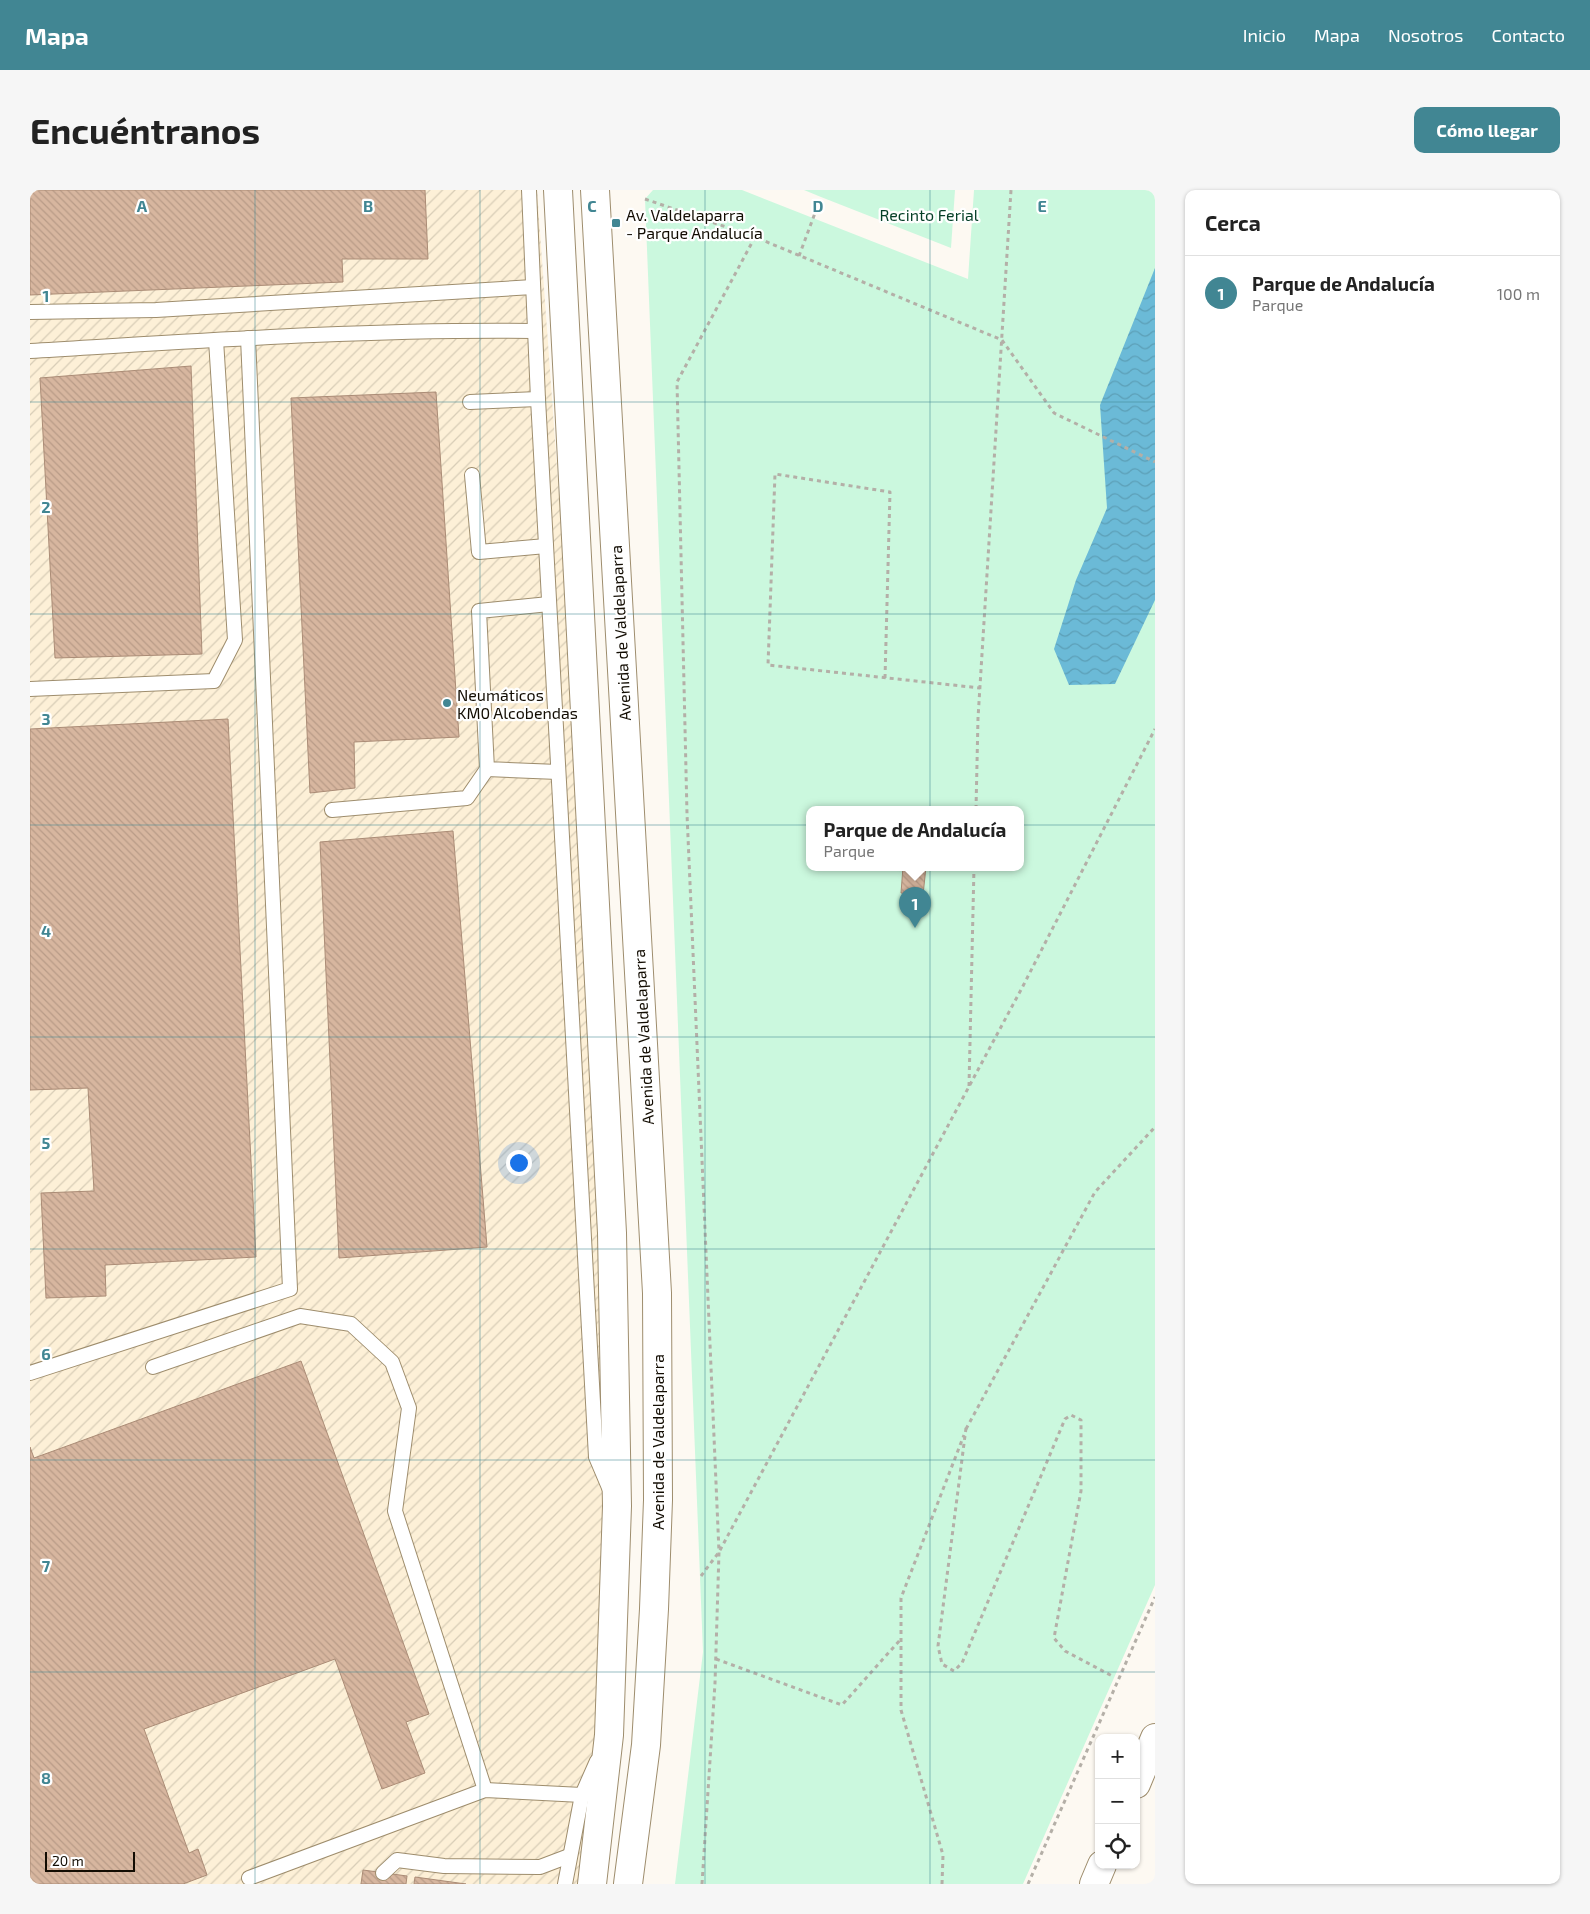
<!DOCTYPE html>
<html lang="es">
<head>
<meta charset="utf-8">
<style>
	body { margin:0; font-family:"Exo 2",sans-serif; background:#f6f6f6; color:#222 }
	.controls { position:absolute; right:15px; bottom:15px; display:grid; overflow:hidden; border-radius:10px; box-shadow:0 1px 4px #0004 }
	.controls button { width:45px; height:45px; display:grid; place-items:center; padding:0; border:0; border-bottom:1px solid #e0e0e0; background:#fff; color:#222; font:25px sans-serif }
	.scale { position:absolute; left:15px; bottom:12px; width:90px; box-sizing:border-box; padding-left:5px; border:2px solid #120c02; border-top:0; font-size:14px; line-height:18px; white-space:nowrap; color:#120c02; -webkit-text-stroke:4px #fff; paint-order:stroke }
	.you { position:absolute; left:488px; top:972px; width:18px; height:18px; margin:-12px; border:4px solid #fff; border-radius:50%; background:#1a73e8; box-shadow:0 0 0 8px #1a73e833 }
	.badge { display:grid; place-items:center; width:32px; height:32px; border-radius:50%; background:#418693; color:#fff; font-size:16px; font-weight:700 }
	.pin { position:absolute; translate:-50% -41px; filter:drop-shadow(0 1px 2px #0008) }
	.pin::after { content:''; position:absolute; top:26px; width:18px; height:15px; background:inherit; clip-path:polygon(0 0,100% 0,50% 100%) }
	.popup { position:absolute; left:776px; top:616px; width:218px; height:65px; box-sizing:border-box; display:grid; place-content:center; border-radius:10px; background:#fff; filter:drop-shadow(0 1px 4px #0005); font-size:16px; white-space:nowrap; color:#767676 }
	.popup b { font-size:19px; color:#222 }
	.popup::after { content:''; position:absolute; left:50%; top:100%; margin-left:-10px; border:10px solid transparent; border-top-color:#fff }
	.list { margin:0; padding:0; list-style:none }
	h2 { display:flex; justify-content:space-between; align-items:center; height:65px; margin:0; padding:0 20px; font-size:21px }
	h2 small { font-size:16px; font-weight:400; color:#767676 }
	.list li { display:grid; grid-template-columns:32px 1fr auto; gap:15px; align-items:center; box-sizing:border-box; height:75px; padding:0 20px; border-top:1px solid #e0e0e0 }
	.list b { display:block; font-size:19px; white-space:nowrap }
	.list p { margin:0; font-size:16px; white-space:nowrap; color:#767676 }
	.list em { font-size:16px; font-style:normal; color:#767676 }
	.icon { flex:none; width:28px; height:28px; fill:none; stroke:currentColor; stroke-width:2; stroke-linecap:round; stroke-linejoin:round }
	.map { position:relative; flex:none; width:1125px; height:1694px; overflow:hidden; border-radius:10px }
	header { display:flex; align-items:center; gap:30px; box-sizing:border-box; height:70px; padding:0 25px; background:#418693; color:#fff }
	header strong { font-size:24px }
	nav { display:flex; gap:28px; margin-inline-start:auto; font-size:18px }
	.intro { display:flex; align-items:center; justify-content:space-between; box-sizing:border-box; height:120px; padding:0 30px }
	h1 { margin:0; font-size:35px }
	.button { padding:12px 22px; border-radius:10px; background:#418693; color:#fff; font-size:18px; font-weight:700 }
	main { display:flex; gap:30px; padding:0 30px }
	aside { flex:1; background:#fff; border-radius:10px; box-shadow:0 1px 4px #0004 }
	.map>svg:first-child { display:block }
</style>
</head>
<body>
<header>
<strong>Mapa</strong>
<nav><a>Inicio</a><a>Mapa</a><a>Nosotros</a><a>Contacto</a></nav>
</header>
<div class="intro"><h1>Encuéntranos</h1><a class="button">Cómo llegar</a></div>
<main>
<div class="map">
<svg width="1125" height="1694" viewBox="0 0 1125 1694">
	<defs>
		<pattern id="industrial-furrows" width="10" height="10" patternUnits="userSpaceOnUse" patternTransform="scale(1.25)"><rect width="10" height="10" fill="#fdf0d7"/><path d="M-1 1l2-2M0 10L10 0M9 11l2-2" fill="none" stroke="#d8cdb7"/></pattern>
		<pattern id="water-waves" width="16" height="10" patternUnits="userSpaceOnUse" patternTransform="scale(1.25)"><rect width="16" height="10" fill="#6bbad7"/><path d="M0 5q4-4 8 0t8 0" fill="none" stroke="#5c9fb7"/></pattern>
		<pattern id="building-back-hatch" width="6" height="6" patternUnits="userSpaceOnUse" patternTransform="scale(1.25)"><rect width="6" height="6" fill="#d7b69f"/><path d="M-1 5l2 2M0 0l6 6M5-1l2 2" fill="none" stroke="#b89b87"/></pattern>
	</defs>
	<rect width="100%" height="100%" fill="#fdf9f2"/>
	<polygon fill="url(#industrial-furrows)" points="0,0 507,0 582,1043 562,1694 0,1694"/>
	<g fill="#cbf8de" fill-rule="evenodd">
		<path d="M623,0H712L938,89L944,0H1125V1395L993,1694H645L673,1462L615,9ZM780,619H990V677H780Z"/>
		<polygon points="774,0 925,0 921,58 791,7"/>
	</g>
	<polygon fill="url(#water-waves)" points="1125,78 1125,410 1085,494 1039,495 1024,459 1046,390 1077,318 1070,215"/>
	<g fill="url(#building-back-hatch)" stroke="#ab8c76">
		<polygon points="0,0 395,0 398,69 312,69 313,92 0,105"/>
		<polygon points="161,176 172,464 25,468 10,188"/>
		<polygon points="406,202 429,547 324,552 325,598 280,603 261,208"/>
		<polygon points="198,529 226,1067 75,1075 76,1106 16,1108 11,1003 64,1001 58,898 0,900 0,539"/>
		<polygon points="423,641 457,1057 309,1068 290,652"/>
		<polygon points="873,677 896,677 893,705 871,703"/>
		<polygon points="271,1171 399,1524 376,1532 395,1583 352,1599 305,1469 114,1539 159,1663 168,1659 177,1685 153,1694 0,1694 0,1257 4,1268"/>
		<polygon points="333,1680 377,1686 376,1694 331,1694"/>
		<polygon points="385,1687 436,1694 384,1694"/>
	</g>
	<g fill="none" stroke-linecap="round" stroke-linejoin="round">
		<defs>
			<g id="service">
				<polyline points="499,0 508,209 566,1267 580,1300"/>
				<polyline points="0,122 126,120 503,97"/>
				<path d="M0,161C168,151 336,139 504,141"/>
				<polyline points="440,212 508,209"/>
				<polyline points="442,285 449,362 516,356"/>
				<polyline points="519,414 449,421 457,579 528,582"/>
				<polyline points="0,499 184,491 205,450 186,150"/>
				<polyline points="302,620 437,608 457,579"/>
				<polyline points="123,1177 270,1126 321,1134 362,1172 379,1218 365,1321 455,1600"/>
				<polyline points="0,1183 260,1099 218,148"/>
				<polyline points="353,1683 367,1670 414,1676 510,1677 539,1666"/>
				<polyline points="219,1688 455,1600 552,1605"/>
				<polyline points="535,1694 552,1605 567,1571"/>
			</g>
			<g id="minor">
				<polyline points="1106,1594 1125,1548"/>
				<polyline points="1064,1694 1072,1675"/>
			</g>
			<g id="trunk">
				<polyline points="528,0 582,1043 587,1316 579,1545 562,1694"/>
				<polyline points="565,0 627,1103 628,1310 624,1419 616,1555 598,1694"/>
			</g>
		</defs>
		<use href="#service" stroke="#9e8d6d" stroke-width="16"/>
		<use href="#minor" stroke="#9e8d6d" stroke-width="30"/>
		<use href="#trunk" stroke="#9e8d6d" stroke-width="30"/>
		<g stroke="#b4afa7" stroke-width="3" stroke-dasharray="4 4" stroke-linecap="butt">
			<polyline points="615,9 725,47 972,150 1024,223 1125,272"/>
			<polyline points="769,66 791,7"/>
			<polyline points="855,488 860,302 745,284 738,475 950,498"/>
			<polyline points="946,619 948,528 981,0"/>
			<polyline points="939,896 944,677"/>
			<polyline points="936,1238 908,1456 912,1474 924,1481 932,1473 1035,1229 1041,1225 1051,1230 1051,1301 1024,1448 1035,1461 1084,1487"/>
			<polyline points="936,1239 1065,1002 1125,937"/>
			<polyline points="671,1386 689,1362 993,796 1125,539"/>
			<polyline points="686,1469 812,1515 870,1450"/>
			<polyline points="672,1694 685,1493 689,1362 657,624 647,192 725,47"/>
			<polyline points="912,1694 913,1665 871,1520 871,1408 934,1245"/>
			<polyline points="998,1694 1125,1407"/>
		</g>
		<use href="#service" stroke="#fff" stroke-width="14"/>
		<use href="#minor" stroke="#fff" stroke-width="28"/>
		<use href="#trunk" stroke="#fff" stroke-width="28"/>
	</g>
	<path fill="none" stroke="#418693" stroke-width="1" stroke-opacity="0.55" d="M225,0V1694M450,0V1694M675,0V1694M900,0V1694M0,212H1125M0,424H1125M0,635H1125M0,847H1125M0,1059H1125M0,1270H1125M0,1482H1125"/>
	<g fill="#418693" stroke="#fff" stroke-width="2">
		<rect x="581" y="28" width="10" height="10" rx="2.5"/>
		<circle cx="417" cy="513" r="5"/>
	</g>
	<g text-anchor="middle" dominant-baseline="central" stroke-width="4.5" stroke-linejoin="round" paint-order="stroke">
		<g font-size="16" fill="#120c02" stroke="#fff" text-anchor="start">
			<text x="596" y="24">Av. Valdelaparra<tspan x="596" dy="18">- Parque Andalucía</tspan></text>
			<text x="427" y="504">Neumáticos<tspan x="427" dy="18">KM0 Alcobendas</tspan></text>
		</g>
		<g font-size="16" fill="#053f27" stroke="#fff">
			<text x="899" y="24">Recinto Ferial</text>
		</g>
		<g font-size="16" fill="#120c02" stroke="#fff">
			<text transform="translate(590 443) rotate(-93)">Avenida de Valdelaparra</text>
			<text transform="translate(613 847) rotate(-93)">Avenida de Valdelaparra</text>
			<text transform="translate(627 1252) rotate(-90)">Avenida de Valdelaparra</text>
		</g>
	</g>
	<g font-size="16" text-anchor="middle" font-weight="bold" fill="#418693" stroke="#fff" stroke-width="4.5" stroke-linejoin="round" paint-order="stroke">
		<text x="112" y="22">A</text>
		<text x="338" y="22">B</text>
		<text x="562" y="22">C</text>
		<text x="788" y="22">D</text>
		<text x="1012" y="22">E</text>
		<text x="16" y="112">1</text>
		<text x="16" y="323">2</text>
		<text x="16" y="535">3</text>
		<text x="16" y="747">4</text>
		<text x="16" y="959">5</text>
		<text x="16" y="1170">6</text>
		<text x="16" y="1382">7</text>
		<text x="16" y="1594">8</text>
	</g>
</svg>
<div class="controls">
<button>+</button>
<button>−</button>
<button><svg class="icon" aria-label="locate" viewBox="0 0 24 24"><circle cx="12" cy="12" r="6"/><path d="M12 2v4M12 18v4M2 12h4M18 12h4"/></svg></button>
</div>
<div class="scale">20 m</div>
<div class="you"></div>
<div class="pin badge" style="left:885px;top:738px">1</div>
<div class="popup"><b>Parque de Andalucía</b>Parque</div>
</div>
<aside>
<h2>Cerca<small></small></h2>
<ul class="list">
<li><span class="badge">1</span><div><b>Parque de Andalucía</b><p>Parque</p></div><em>100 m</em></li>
</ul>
</aside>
</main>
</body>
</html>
